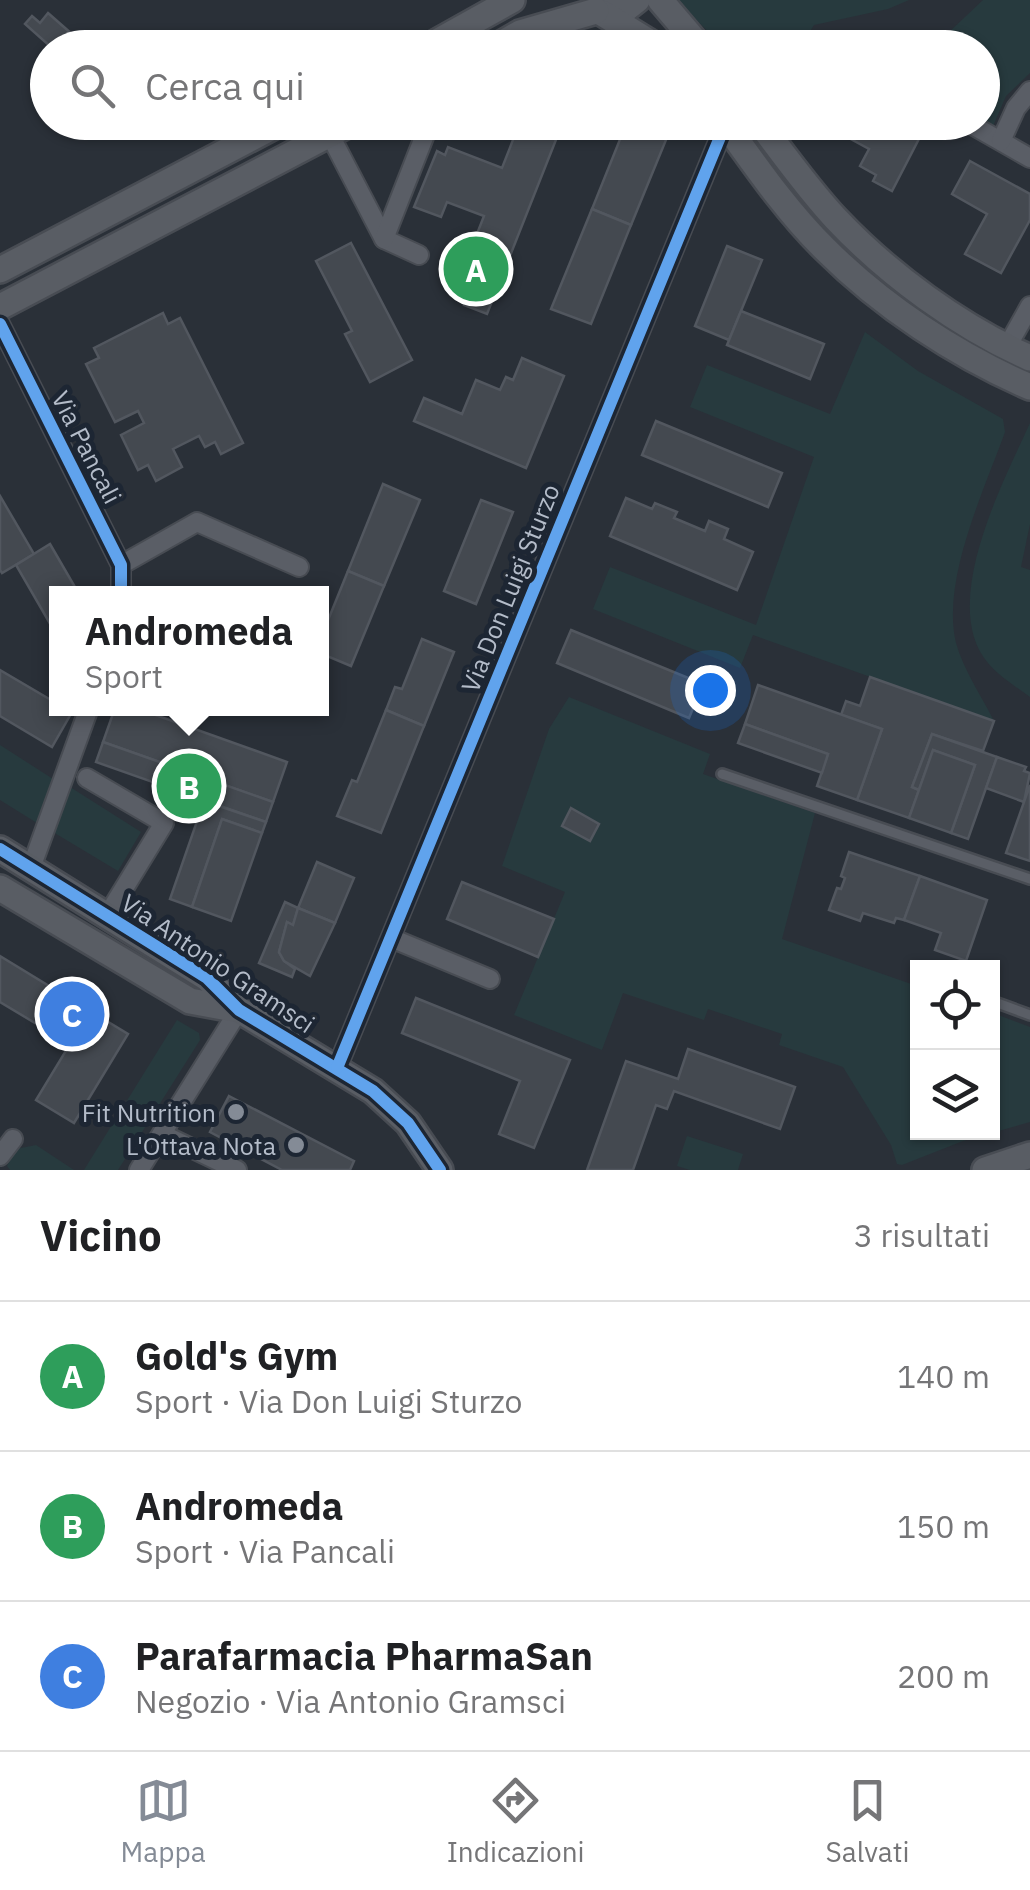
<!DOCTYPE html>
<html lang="it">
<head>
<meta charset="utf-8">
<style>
	body { margin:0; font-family:"IBM Plex Sans",sans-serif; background:#f2f2f2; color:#202124 }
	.controls { position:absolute; right:30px; bottom:30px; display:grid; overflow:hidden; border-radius:0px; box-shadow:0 2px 8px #0004 }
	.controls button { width:90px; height:90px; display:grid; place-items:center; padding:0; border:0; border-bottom:2px solid #e0e0e0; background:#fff; color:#202124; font:50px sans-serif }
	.you { position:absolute; left:710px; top:690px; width:35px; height:35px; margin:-25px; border:8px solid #fff; border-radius:50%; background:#1a73e8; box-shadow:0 0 0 15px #1a73e833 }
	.badge { display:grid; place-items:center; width:65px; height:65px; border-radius:50%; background:#848b96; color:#fff; font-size:32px; font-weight:700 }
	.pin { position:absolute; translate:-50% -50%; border:5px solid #fff; box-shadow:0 2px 10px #0006 }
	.popup { position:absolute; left:49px; top:586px; width:280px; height:130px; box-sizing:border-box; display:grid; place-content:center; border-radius:0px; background:#fff; filter:drop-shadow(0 2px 8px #0005); font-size:32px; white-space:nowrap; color:#757577 }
	.popup b { font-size:38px; color:#202124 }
	.popup::after { content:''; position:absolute; left:50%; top:100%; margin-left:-20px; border:20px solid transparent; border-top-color:#fff }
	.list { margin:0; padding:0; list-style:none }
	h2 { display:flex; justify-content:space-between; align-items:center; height:130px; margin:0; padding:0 40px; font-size:42px }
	h2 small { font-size:32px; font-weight:400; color:#757577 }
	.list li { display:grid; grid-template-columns:65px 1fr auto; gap:30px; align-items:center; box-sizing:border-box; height:150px; padding:0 40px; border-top:2px solid #e0e0e0 }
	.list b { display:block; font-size:38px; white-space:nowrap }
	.list p { margin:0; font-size:32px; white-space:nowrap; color:#757577 }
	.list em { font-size:32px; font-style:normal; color:#757577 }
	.icon { flex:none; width:55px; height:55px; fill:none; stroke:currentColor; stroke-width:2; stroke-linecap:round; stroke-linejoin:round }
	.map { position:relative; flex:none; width:1030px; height:1170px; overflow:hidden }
	.search { position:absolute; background:#fff; box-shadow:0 2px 8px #0004; left:30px; right:30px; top:30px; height:110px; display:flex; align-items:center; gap:25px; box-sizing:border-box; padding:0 35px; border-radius:55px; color:#757577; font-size:38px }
	.sheet { height:580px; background:#fff }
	nav { display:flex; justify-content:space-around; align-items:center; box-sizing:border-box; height:140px; border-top:2px solid #e0e0e0; background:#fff; font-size:28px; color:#757577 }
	nav a { display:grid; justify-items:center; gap:5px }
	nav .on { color:#848b96 }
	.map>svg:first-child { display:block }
</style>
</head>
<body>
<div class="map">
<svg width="1030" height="1170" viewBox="0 0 1030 1170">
	<rect width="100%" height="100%" fill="#2a3038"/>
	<g fill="#273a3e">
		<polygon points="677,0 909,0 888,9 814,25 800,48 723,47"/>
		<polygon points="983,0 1030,0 1030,73 1006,96 993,126 983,120 982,48 938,47 946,35"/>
		<path d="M865,332L918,371L1003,419L1005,432C984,491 941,580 956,643C963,669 982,697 994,721L753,635L740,668L593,609L610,567L756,625L814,457L690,407L707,365L830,414Z"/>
		<path d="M1030,423V524L1021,567L1030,570V697C1016,687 999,676 988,663C938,604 1004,481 1030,423Z"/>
		<polygon points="569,697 710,754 703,774 815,813 782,939 917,986 918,1132 992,1132 993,1013 1030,1027 1030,1122 963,1141 902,1165 897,1164 891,1145 843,1067 779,1045 782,1034 708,1009 704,1020 623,993 602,1050 514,1015 565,892 502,866 549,729"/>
		<polygon points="0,745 53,779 37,823 0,800"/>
		<polygon points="70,787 141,832 118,871 53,832"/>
		<polygon points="177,1020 199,1033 200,1040 118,1170 84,1170"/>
		<polygon points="687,1136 743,1154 738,1170 690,1170 677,1166"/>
		<polygon points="36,1145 74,1170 10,1170 7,1166 16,1149"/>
	</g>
	<g fill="#444950" stroke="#52575f" stroke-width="2.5">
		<polygon points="48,13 73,35 62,48 52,48 25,24 32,16 40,23"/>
		<polygon points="520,122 563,122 487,314 464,305 468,295 455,290 484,216 447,202 441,217 414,207 437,151 445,155 448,147 502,168"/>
		<polygon points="627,122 637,122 668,135 631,225 592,209"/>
		<polygon points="903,122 922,133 892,191 873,181 876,175 860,166 869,149 836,131 838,127 832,124"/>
		<polygon points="970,161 1030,194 1030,220 1001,273 965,254 987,214 952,194"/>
		<polygon points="592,209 631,225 591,324 551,309"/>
		<polygon points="351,243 412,360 370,382 345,334 352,331 316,261"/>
		<polygon points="727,246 762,260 729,340 695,326"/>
		<polygon points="741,311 824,344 810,379 727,345"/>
		<polygon points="163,313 168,324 180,318 243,443 221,454 215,442 205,447 199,436 173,449 182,467 156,481 148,465 138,470 121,435 144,423 138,411 115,422 86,364 99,358 94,348"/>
		<polygon points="522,358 564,376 526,468 414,421 424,398 462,414 476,380 500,390 506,377 513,380"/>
		<polygon points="656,421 782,473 768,507 642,455"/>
		<polygon points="383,484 420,500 384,586 348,571"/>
		<polygon points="0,496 34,554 2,573 0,570"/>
		<polygon points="626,498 652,509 655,503 677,512 674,518 705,531 709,521 728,529 724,539 753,552 737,590 610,536"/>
		<polygon points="481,500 513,512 476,604 444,591"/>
		<polygon points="50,544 79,594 56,594 56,634 16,565"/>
		<polygon points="348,571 384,586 351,666 322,654 322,635"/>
		<polygon points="571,630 703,684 689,718 557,663"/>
		<polygon points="422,639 454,652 424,726 386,710 395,687 402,689"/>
		<polygon points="0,670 56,703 56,708 72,712 52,747 0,716"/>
		<polygon points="870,677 994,721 983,751 932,734 912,787 919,790 909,818 857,800 882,729 841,715 846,701 860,706"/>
		<polygon points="758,685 882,729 857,800 817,786 828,754 745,724"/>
		<polygon points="115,708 136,708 287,762 273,802 103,742"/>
		<polygon points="386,710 424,726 381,833 337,816 352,780 357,782"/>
		<polygon points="745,724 828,754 822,773 738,743"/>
		<polygon points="932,734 997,757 968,839 951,833 975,765 933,750 919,790 912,787"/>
		<polygon points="103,742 273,802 266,822 96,762"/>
		<polygon points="933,750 975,765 951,833 909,818"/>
		<polygon points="997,757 1026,767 1024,771 1030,773 1024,802 986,788"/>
		<polygon points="1030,785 1030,861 1006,853"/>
		<polygon points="204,801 266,822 262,833 222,819 192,907 170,899"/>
		<polygon points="571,808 599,824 590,841 562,826"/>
		<polygon points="222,819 262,833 231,921 192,907"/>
		<polygon points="849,852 920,876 904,920 896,918 894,923 863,913 860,921 829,910 837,888 841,889 845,878 841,876"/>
		<polygon points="317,862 354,878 335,923 298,908"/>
		<polygon points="920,876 987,900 966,961 935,950 941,933 904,920"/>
		<polygon points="462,882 554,919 538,957 447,919"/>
		<polygon points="285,902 298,908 293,925 287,922 279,952 284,961 295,969 292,977 259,963"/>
		<polygon points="298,908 335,923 310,976 284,961 279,952 287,922 293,925"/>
		<polygon points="0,956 90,1011 70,1044 0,1002"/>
		<polygon points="416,998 570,1060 534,1148 499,1134 520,1081 402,1033"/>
		<polygon points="90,1011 128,1034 74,1123 36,1100"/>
		<polygon points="688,1049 795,1087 780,1129 674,1091 667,1109 656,1105 633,1170 587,1170 626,1061 678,1079"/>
		<polygon points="229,1096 354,1161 350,1170 282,1170 210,1132"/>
	</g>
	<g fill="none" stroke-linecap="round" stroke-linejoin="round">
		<defs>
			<g id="lane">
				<polyline points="722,774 1030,879"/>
				<polyline points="992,1001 1030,1015"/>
			</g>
			<g id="street">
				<polyline points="838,43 844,48"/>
				<polyline points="967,122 1030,158"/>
				<polyline points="330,135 384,239 419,255"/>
				<polyline points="1001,141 1016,108 1030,91"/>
				<polyline points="384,239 430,122"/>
				<polyline points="0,324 121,565 121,594"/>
				<polyline points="1007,347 1030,306"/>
				<polyline points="121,565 197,522 299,567"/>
				<polyline points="87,778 164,823 107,916"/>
				<polyline points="31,868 89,708"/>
				<polyline points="391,938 490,979"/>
				<polyline points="337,1068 725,125"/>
				<polyline points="162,1134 237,1170"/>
				<polyline points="0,1156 13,1139"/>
				<polyline points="139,1170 239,1010"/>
			</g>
			<g id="secondary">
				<polyline points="660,0 701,48"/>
				<polyline points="598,11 623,11 637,0"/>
				<polyline points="602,13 659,48"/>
				<polyline points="426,48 512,0"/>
				<polyline points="494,48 520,33 596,11"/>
				<path d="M724,122C755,165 787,212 825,249C882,306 956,355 1030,387"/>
				<path d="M759,122C784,155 808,189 836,219C889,275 960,327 1030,358"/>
				<polyline points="0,270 282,122"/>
				<polyline points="0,307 353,122"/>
				<polyline points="0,849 207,978 239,1010 373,1091 408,1123 440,1170"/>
				<polyline points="0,888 190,1001 239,1010"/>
				<polyline points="985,1170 1030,1155"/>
			</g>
		</defs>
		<use href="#lane" stroke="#484c53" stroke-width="14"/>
		<use href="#street" stroke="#484c53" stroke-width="22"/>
		<use href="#secondary" stroke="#484c53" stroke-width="30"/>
		<use href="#lane" stroke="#5a5e66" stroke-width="9"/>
		<use href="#street" stroke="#5a5e66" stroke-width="18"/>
		<use href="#secondary" stroke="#595d64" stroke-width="25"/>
		<defs>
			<g id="cycleway">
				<polyline points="0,324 121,565 121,594"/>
				<polyline points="0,849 207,978 239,1010 373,1091 408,1123 440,1170"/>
				<polyline points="337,1068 725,125"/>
			</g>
		</defs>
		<use href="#cycleway" stroke="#1d2633" stroke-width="19"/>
		<use href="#cycleway" stroke="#60a3ed" stroke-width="12"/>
	</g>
	<g fill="#848b96" stroke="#1d2633" stroke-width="4">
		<circle cx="236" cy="1112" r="10"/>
		<circle cx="296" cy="1145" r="10"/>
	</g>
	<g text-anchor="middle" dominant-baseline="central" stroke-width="10" stroke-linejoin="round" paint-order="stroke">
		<g font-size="25" fill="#b4bcc9" stroke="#1d2633">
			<text transform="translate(87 447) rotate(63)">Via Pancali</text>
			<text transform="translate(510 588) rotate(-68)">Via Don Luigi Sturzo</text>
			<text transform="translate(218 963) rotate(34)">Via Antonio Gramsci</text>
		</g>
		<g font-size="25" fill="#b4bcc9" stroke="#1d2633" text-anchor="end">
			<text x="216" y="1112">Fit Nutrition</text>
			<text x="276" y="1145">L'Ottava Nota</text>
		</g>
	</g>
</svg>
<div class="controls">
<button><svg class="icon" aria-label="locate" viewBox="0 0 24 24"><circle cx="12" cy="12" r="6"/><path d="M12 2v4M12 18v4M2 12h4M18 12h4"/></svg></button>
<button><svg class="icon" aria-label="layers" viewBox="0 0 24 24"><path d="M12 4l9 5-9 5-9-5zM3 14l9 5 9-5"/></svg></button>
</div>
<div class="you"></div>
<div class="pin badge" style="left:476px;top:269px;background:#2e9e5b">A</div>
<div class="pin badge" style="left:189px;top:786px;background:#2e9e5b">B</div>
<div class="popup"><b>Andromeda</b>Sport</div>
<div class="pin badge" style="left:72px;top:1014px;background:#3f7fe0">C</div>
<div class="search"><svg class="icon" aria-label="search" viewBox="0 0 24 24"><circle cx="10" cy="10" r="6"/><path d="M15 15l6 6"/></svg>Cerca qui</div>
</div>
<section class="sheet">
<h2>Vicino<small>3 risultati</small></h2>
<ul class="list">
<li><span class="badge" style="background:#2e9e5b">A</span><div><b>Gold's Gym</b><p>Sport · Via Don Luigi Sturzo</p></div><em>140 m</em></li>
<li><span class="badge" style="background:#2e9e5b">B</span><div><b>Andromeda</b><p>Sport · Via Pancali</p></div><em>150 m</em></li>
<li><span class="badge" style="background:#3f7fe0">C</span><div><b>Parafarmacia PharmaSan</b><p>Negozio · Via Antonio Gramsci</p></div><em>200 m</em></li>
</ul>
</section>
<nav>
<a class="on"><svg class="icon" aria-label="map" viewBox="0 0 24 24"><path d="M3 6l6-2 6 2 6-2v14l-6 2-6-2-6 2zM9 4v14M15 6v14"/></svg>Mappa</a>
<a><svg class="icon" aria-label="directions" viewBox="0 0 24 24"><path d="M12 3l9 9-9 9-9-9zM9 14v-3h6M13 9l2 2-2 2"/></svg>Indicazioni</a>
<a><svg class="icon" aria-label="saved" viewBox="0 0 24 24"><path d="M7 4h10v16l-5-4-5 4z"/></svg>Salvati</a>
</nav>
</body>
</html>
